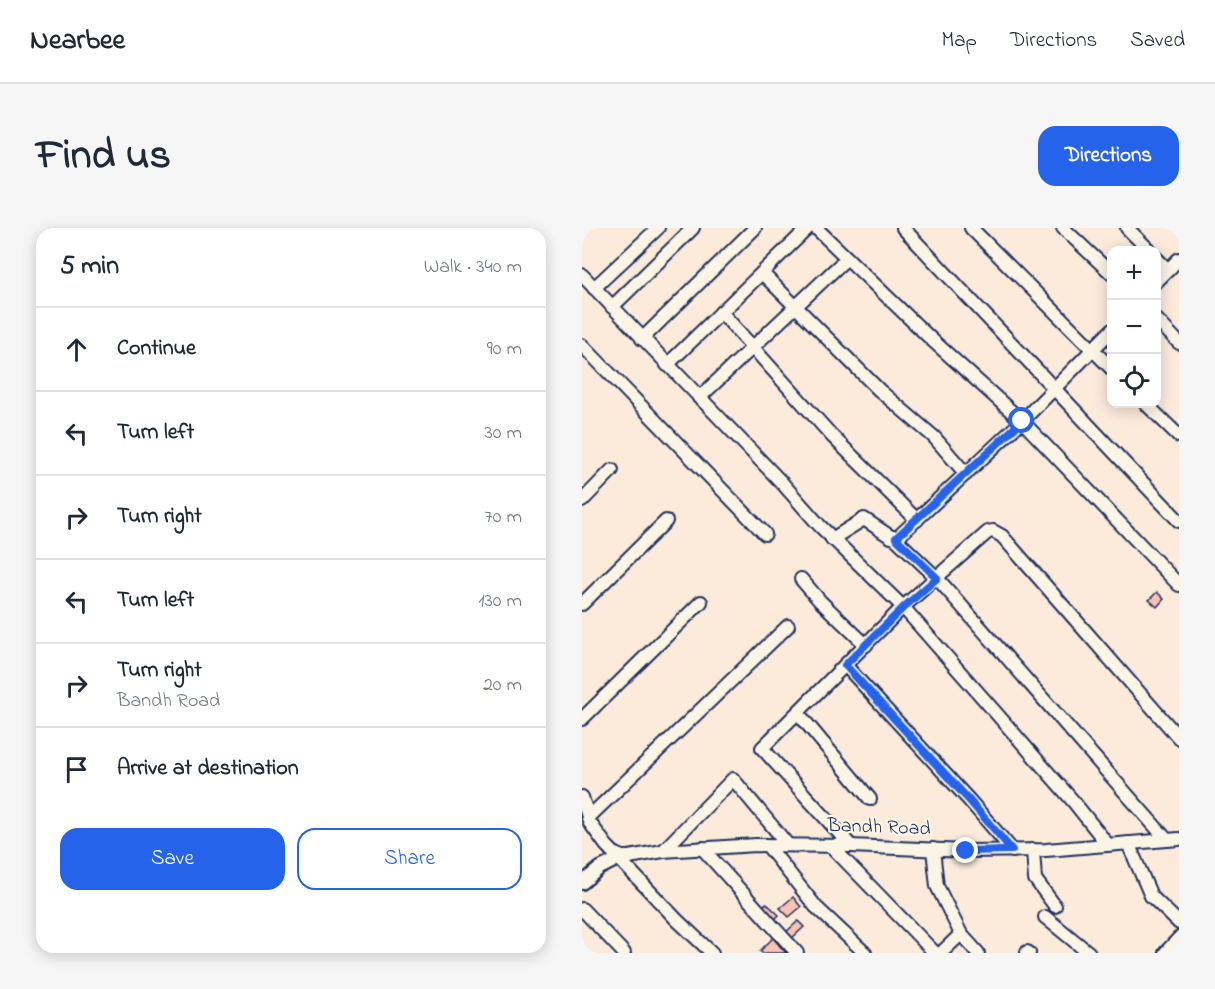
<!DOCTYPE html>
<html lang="en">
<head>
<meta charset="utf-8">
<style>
	body { margin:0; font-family:"Indie Flower",sans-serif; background:#f6f6f7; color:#1f2937 }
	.controls { position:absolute; right:18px; top:18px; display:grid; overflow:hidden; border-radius:12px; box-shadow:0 3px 15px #0003 }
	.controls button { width:54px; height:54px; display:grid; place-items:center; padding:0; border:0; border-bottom:2px solid #e0e1e3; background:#fff; color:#1f2937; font:30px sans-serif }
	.stop { position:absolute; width:18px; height:18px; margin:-14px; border:4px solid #2563eb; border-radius:50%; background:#fff }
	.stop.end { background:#2563eb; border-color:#fff; box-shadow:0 2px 6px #0008 }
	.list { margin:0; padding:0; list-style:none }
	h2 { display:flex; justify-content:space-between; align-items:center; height:78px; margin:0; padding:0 24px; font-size:26px }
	h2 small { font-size:20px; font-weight:400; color:#747a83 }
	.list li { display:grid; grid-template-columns:39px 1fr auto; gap:18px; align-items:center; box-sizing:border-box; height:84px; padding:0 24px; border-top:2px solid #e0e1e3 }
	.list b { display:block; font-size:22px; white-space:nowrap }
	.list p { margin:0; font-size:20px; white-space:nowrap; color:#747a83 }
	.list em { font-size:20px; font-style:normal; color:#747a83 }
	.actions { display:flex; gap:12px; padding:18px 24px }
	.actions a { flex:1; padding:14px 0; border:2px solid #2563eb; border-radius:18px; text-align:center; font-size:21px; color:#2563eb }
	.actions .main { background:#2563eb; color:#fff }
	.icon { flex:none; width:33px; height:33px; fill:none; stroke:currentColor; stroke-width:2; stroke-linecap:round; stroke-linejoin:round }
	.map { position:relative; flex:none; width:597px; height:725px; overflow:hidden; border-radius:18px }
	header { display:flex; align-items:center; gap:36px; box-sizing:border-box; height:84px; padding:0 30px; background:#fff; border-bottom:2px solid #e0e1e3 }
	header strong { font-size:28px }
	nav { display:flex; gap:33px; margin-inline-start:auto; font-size:21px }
	.intro { display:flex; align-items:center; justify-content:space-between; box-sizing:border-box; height:144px; padding:0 36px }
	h1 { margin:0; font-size:42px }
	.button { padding:15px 27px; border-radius:18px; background:#2563eb; color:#fff; font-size:21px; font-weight:700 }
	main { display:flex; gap:36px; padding:0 36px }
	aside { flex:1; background:#fff; border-radius:18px; box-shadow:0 3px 15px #0003 }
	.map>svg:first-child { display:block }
</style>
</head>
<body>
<header>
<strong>Nearbee</strong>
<nav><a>Map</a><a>Directions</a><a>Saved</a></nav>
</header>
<div class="intro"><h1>Find us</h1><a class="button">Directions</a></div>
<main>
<aside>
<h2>5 min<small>Walk · 340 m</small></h2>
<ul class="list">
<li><svg class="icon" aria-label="ahead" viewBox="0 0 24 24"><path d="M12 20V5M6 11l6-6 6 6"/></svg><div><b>Continue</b></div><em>90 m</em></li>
<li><svg class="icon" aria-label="left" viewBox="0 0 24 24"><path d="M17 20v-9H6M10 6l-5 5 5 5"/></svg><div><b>Turn left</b></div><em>30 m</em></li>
<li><svg class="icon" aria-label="right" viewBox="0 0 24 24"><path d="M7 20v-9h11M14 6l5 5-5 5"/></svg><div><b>Turn right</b></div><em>70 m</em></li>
<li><svg class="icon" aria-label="left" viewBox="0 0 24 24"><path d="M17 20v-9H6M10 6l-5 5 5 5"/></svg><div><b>Turn left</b></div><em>130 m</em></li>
<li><svg class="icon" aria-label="right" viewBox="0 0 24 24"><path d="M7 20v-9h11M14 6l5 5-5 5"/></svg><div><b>Turn right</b><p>Bandh Road</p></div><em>20 m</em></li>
<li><svg class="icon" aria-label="arrive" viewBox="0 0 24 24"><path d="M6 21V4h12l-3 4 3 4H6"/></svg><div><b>Arrive at destination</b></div></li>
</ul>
<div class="actions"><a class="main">Save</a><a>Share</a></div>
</aside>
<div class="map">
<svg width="597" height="725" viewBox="0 0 597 725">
	<rect width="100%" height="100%" fill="#fcebdb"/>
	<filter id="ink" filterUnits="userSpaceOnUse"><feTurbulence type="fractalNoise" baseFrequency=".0167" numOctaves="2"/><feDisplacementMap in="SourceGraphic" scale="12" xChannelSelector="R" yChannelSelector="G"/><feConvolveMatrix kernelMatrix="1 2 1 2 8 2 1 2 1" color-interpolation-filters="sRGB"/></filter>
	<g filter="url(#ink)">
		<g fill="#fcc1b5" stroke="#1b2f5e" stroke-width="1.5">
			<polygon points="575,364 582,371 575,379 567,372"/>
			<polygon points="211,669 219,679 207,689 198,680"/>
			<polygon points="184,675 197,687 191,693 178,682"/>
			<polygon points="216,693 222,699 209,711 203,705"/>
			<polygon points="191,710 204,725 180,725 178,723"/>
		</g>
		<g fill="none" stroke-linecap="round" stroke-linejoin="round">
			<defs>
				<g id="minor">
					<polyline points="234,0 349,111 440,193 597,357"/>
					<polyline points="321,0 597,293"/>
					<polyline points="389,0 530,141"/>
					<polyline points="481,0 530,46"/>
					<polyline points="545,0 567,22"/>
					<polyline points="574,30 586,42"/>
					<polyline points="180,45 297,162 352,209 384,246"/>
					<polyline points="0,47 201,256 238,298 321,379 491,573 526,617"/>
					<polyline points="574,54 597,31"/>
					<polyline points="12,60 76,0"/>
					<polyline points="30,79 111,0"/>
					<polyline points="139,84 250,208 335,292"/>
					<polyline points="574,91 597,115"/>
					<polyline points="60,111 173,0"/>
					<polyline points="0,117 183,306"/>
					<polyline points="85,137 226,0"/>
					<polyline points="117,170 265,30"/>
					<polyline points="564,176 597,208"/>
					<polyline points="0,273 30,242"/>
					<polyline points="313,310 355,350 585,612"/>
					<polyline points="250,311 282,291 309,309 316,309 440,193 530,102"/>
					<polyline points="219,351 238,373 284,417"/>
					<polyline points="0,376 84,293"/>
					<polyline points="263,437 387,572 431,623"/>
					<polyline points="216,485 288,571"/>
					<polyline points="0,491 119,374"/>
					<polyline points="0,569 8,595 24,617 95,692 130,725"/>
					<polyline points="6,590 206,398"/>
					<polyline points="546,615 569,668 597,695"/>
					<polyline points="185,617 234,679 283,725"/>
					<polyline points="249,618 353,725"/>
					<polyline points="269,618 180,520 321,379 406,304 411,303 420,308 597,510"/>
					<polyline points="120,620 215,725"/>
					<polyline points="351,621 355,658 379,706 396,725"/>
					<polyline points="451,622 453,651 473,678"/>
					<polyline points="81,623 151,551 206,617"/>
					<polyline points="32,625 40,629 47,629 81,623 174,617 269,618 384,623 464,622 597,611"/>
					<polyline points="0,655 18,640 36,631"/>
					<polyline points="0,681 42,725"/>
					<polyline points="463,689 507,725"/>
					<polyline points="445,724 447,725"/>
					<polyline points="359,725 379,706"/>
					<polyline points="583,725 597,710"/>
				</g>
			</defs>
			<use href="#minor" stroke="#1b2f5e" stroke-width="16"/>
			<use href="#minor" stroke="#fcf5e5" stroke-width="12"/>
		</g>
	</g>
	<g fill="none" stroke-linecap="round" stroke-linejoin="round" filter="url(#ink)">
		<polyline stroke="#2563eb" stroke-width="8" points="384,623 430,622 387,572 263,437 321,380 355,350 314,310 440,193"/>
	</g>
	<g text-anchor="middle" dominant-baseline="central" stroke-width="4.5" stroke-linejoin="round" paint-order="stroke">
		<g font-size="20" fill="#1b2f5e" stroke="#fcf5e5">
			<text transform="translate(297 600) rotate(2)">Bandh Road</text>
		</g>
	</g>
</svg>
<div class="controls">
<button>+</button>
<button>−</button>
<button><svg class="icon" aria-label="locate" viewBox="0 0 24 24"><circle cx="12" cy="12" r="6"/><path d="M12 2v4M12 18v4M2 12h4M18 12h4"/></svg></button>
</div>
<div class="stop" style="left:440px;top:193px"></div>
<div class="stop end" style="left:384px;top:623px"></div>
</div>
</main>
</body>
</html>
